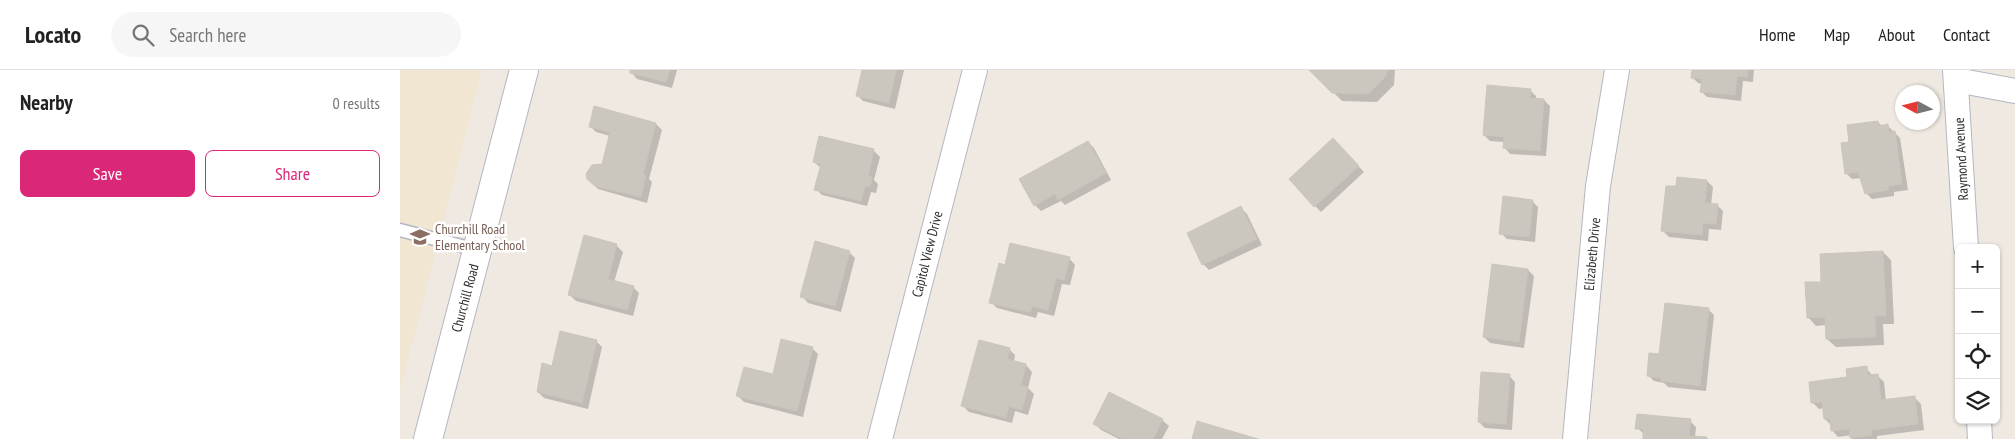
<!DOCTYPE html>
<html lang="en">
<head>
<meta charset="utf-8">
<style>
	body { margin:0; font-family:"PT Sans Narrow",sans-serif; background:#f6f6f6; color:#222 }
	.controls { position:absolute; right:15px; bottom:15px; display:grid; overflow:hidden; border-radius:8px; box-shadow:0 1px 4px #0004 }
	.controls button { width:45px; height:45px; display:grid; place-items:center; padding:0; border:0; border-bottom:1px solid #e0e0e0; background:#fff; color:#222; font:25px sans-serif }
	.compass { position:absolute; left:1495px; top:15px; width:45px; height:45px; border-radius:50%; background:#fff; box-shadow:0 1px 4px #0004; rotate:277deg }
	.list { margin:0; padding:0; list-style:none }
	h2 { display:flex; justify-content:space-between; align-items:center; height:65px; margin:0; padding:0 20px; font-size:21px }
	h2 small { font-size:16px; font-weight:400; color:#767676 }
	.actions { display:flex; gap:10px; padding:15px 20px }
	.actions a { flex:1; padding:11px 0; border:1px solid #db2777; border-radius:8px; text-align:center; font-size:18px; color:#db2777 }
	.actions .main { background:#db2777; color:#fff }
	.icon { flex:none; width:28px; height:28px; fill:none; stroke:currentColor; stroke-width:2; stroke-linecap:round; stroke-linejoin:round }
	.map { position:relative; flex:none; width:1615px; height:369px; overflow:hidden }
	header { display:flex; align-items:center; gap:30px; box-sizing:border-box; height:70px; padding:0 25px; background:#fff; border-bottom:1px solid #e0e0e0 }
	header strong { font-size:24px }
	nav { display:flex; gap:28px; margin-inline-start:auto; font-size:18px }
	.search { width:350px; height:45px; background:#f6f6f6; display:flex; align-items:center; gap:12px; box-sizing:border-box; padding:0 18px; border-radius:28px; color:#767676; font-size:19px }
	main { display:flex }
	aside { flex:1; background:#fff }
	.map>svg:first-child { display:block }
</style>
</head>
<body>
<header>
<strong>Locato</strong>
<div class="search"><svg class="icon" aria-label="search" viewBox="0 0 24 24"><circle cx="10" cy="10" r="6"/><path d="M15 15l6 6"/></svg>Search here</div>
<nav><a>Home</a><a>Map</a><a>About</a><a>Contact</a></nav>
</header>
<main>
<aside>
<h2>Nearby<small>0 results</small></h2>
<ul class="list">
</ul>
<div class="actions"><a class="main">Save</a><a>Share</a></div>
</aside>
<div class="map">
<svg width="1615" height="369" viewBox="0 0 1615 369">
	<rect width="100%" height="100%" fill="#efe9e1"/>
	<polygon fill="#f0e6d1" points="0,0 82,0 0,321"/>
	<g fill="#0003">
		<polygon points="232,0 277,0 272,18 237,9 231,2"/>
		<polygon points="463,0 504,0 495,39 463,31 457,25"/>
		<polygon points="911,0 995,0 994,15 977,32 942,31"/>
		<polygon points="1293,0 1354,0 1353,12 1343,11 1341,31 1307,27 1301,21 1302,14 1298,13 1292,7"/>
		<polygon points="1130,20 1136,26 1136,30 1144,30 1150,36 1146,86 1110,84 1104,77 1104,72 1090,71 1084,65"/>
		<polygon points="1478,52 1482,56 1488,56 1500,68 1508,120 1494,122 1494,126 1472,129 1466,123 1461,108 1452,109 1446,103 1450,73"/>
		<polygon points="256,54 262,60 249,109 252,112 247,133 198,119 191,112 203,95 210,66 196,62 190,56"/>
		<polygon points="688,72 694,78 711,110 665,135 661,131 641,141 635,135"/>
		<polygon points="939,76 964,102 921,142 915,136"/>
		<polygon points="474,81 480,87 474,110 478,114 476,123 471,122 467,136 422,125 416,119 421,98 414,92"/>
		<polygon points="1307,111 1313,117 1311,135 1317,135 1323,141 1321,160 1309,159 1308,171 1269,167 1263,161 1277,118"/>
		<polygon points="1132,131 1138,137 1135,172 1107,169 1101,163"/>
		<polygon points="841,138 847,144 862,175 809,200 803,194"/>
		<polygon points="185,167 217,176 223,182 214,212 233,217 239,223 233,246 176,231 170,225"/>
		<polygon points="449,182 455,188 441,242 408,233 402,226"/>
		<polygon points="1483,182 1491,190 1494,254 1483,254 1484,275 1436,277 1427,269 1426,255 1416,256 1408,247 1423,213"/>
		<polygon points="669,188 675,195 670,215 662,214 654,246 638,242 636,248 597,238 591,232 606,196"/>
		<polygon points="1128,200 1134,206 1124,278 1090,273 1084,267"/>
		<polygon points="1308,239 1314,245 1306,321 1268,317 1264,313 1254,311 1248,305 1260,286"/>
		<polygon points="196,271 202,277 188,339 144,328 138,322 153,297"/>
		<polygon points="412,278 418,284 403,347 344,332 338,326 374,306"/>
		<polygon points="609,279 615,285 614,292 626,295 632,302 628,318 634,324 628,345 615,341 612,353 569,342 563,336"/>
		<polygon points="1466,298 1473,306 1478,306 1484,312 1486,331 1515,328 1521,334 1524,360 1477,366 1477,369 1452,369 1451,365 1438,367 1432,360 1432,356 1425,349 1424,338 1419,339 1413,333"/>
		<polygon points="1109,306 1115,312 1112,360 1085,358 1079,352"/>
		<polygon points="762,350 769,356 762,369 719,369 701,360 695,354"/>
		<polygon points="1290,351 1296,357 1295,367 1307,369 1244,369 1244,364 1237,358"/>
	</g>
	<g fill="#cbc7bf" stroke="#cbc5ba">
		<polygon points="230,0 270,0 266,12 230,3"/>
		<polygon points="462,0 496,0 489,33 456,26"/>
		<polygon points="909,0 987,0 986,6 968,24 932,23"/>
		<polygon points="1292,0 1348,0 1347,7 1337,6 1335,25 1300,22 1302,9 1291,8"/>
		<polygon points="1087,15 1131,19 1130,28 1144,29 1140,81 1103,78 1104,67 1083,65"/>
		<polygon points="194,36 256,53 243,104 246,105 241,127 195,116 187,109 186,104 192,95 202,94 210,62 189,57"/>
		<polygon points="1478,51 1479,56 1488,54 1489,62 1495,61 1502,114 1488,116 1489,120 1465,124 1458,102 1445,104 1441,73 1449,72 1447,55"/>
		<polygon points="419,66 474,79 468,106 472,107 470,117 465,116 461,131 414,120 421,94 413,92"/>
		<polygon points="933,68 959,96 914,137 889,109"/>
		<polygon points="688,71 706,103 658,130 655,124 634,136 619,109"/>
		<polygon points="1277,107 1307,110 1305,133 1318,134 1317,146 1316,154 1303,153 1302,165 1261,161 1266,116 1276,116"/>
		<polygon points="1103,126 1133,130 1129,167 1099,164"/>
		<polygon points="841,136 857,169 802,195 787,163"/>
		<polygon points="184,165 217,174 208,209 234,216 227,240 168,225"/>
		<polygon points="415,171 450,181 435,236 400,227"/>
		<polygon points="610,173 670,187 664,210 656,208 648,240 632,236 630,242 589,233 599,193 605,195"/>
		<polygon points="1483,181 1486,246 1475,246 1476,267 1426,269 1425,247 1407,248 1405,212 1421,212 1420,184"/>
		<polygon points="1092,194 1128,199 1119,272 1083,267"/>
		<polygon points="1265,233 1309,238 1300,316 1261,311 1261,308 1247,306 1249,283 1259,284"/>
		<polygon points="160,261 197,270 182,333 137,322 142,293 152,296"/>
		<polygon points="381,269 413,277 397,341 336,326 344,297 373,304"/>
		<polygon points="579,270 610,278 607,289 626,294 621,315 628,317 622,340 609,336 606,348 561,336"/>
		<polygon points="1467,296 1468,305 1478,304 1481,330 1515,326 1518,354 1471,360 1472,365 1450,368 1449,359 1431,361 1430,349 1424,349 1422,332 1411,333 1409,312 1447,307 1446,299"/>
		<polygon points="1081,302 1110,304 1106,354 1078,352"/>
		<polygon points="709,322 763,349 753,369 723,369 693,354"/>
		<polygon points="1237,344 1291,349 1289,366 1307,367 1307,369 1243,369 1243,359 1235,359"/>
		<polygon points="797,351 858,369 792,369"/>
	</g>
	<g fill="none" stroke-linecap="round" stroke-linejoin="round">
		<defs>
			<polyline id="lane" points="0,160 77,180"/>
			<g id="street">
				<polyline points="1555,0 1566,178"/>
				<polyline points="1556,10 1615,21"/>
				<polyline points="1579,350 1580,369"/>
				<polyline points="480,369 575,0"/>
				<polyline points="1175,369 1198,116 1217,0"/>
			</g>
			<polyline id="secondary" points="28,369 124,0"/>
		</defs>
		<use href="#lane" stroke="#b4b7c1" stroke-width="15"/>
		<use href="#street" stroke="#b4b7c1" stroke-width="26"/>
		<use href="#secondary" stroke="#b4b7c1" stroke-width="30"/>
		<use href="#lane" stroke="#fff" stroke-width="12"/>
		<use href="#street" stroke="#fff" stroke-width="24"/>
		<use href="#secondary" stroke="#fff" stroke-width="28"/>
	</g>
	<defs>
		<symbol id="school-bare" viewBox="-9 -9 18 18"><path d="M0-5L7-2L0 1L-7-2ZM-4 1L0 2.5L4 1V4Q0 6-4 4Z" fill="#8d6e63" stroke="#fff" stroke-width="2.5" paint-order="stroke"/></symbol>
	</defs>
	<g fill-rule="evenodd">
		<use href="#school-bare" x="6" y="153" width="28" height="28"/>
	</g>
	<g text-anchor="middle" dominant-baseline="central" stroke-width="5" stroke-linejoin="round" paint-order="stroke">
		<g font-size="14" fill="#2e2e2e" stroke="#fff">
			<text transform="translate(1561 89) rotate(-93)">Raymond Avenue</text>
			<text transform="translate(527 184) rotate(-76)">Capitol View Drive</text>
			<text transform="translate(1192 184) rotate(-85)">Elizabeth Drive</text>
			<text transform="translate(65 228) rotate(-75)">Churchill Road</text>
		</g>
		<g font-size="14" fill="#785e54" stroke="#fff" text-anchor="start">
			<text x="35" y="159">Churchill Road<tspan x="35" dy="16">Elementary School</tspan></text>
		</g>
	</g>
</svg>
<div class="controls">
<button>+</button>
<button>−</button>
<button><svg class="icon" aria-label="locate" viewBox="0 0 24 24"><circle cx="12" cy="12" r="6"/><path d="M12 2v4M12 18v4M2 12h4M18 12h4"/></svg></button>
<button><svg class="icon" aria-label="layers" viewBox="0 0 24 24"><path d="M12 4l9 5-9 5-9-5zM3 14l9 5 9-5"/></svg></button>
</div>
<svg class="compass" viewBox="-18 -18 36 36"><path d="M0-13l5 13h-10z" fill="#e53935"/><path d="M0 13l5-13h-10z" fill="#767676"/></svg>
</div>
</main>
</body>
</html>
